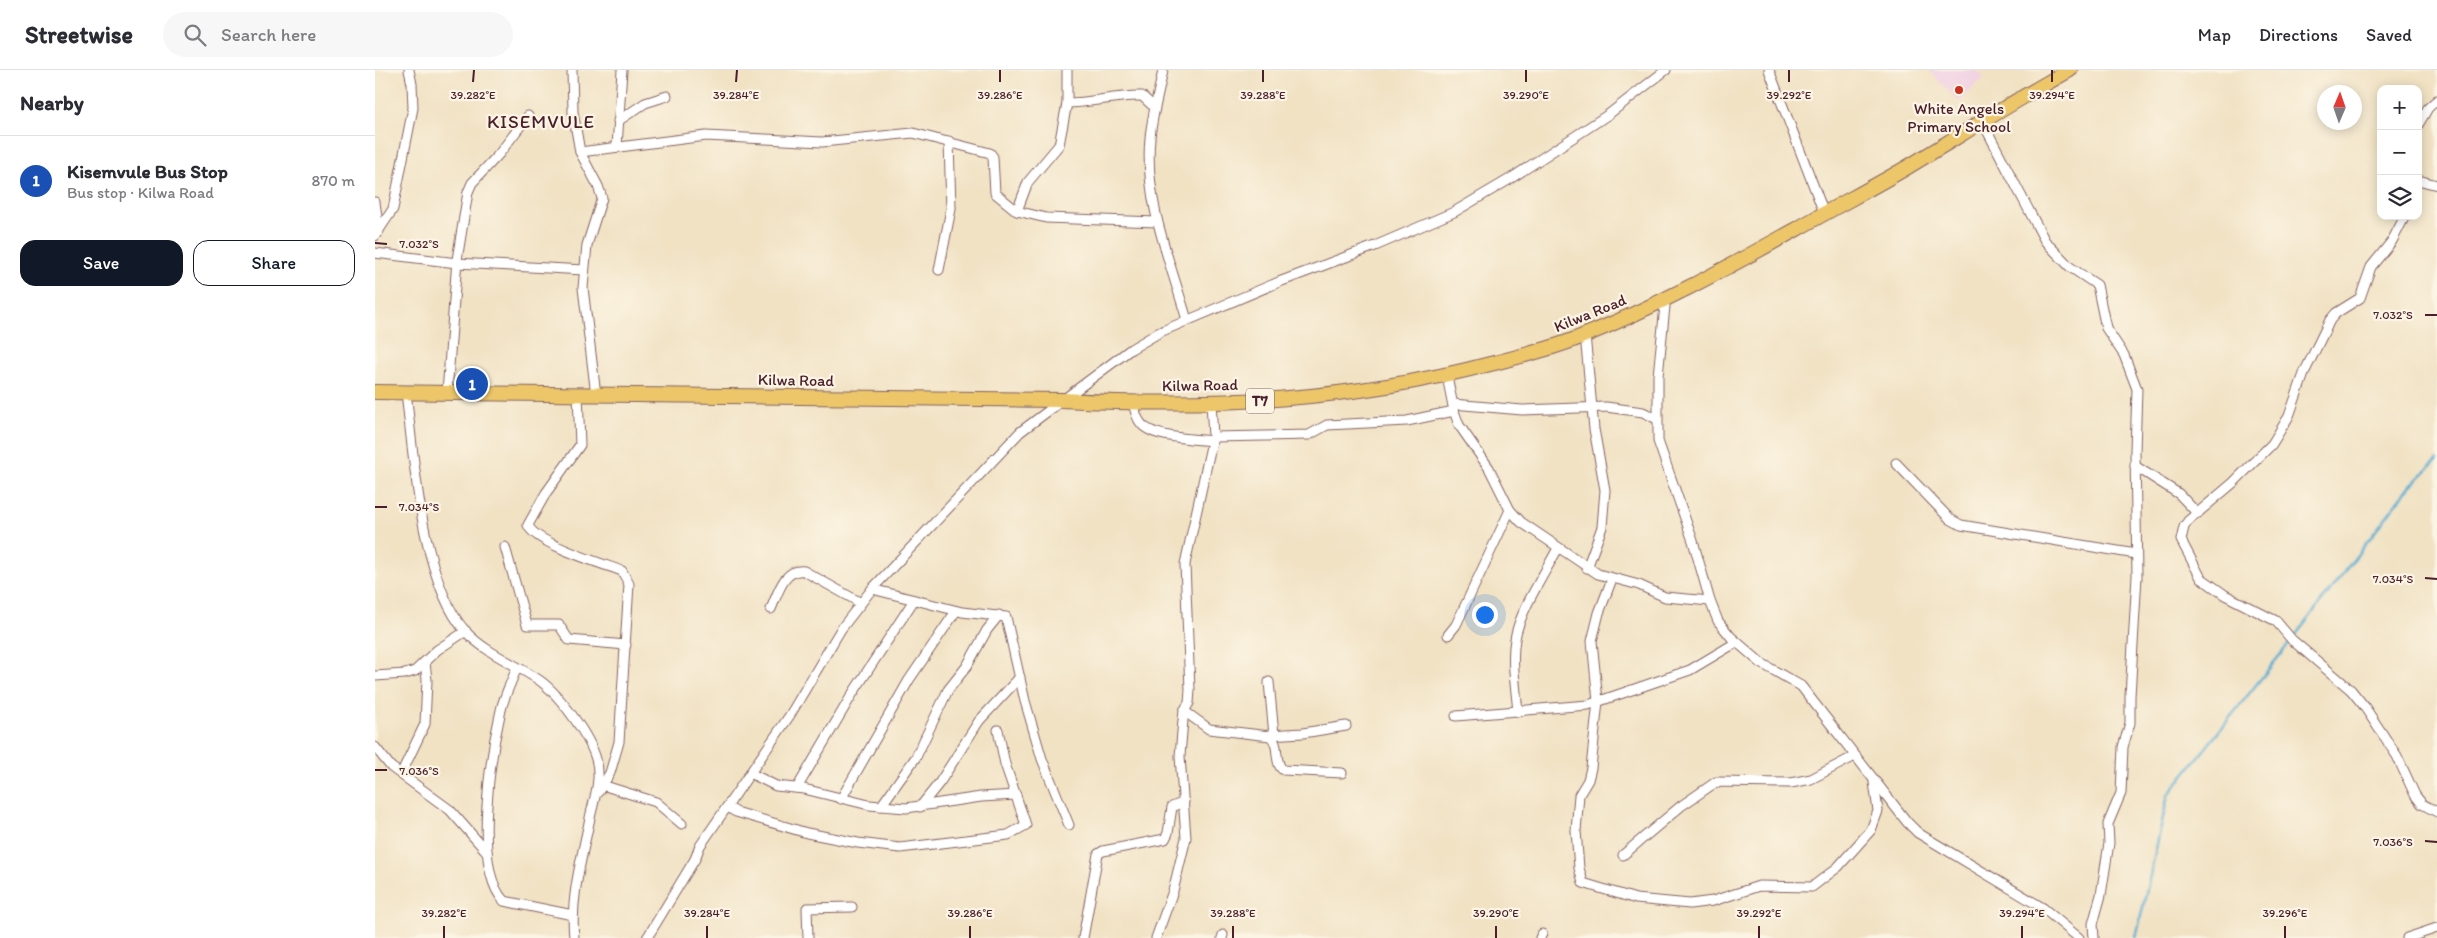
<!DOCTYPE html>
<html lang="en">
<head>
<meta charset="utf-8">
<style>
	body { margin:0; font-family:Itim,sans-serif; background:#f7f7f7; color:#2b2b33 }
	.controls { position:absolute; right:15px; top:15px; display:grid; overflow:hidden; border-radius:10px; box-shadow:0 2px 12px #0003 }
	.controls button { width:45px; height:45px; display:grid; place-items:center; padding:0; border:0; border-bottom:1px solid #e1e1e2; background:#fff; color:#2b2b33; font:25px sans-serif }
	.compass { position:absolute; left:1942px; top:15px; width:45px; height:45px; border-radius:50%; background:#fff; box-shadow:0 2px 12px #0003; rotate:2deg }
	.you { position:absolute; left:1109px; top:544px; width:18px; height:18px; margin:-12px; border:4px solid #fff; border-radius:50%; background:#1a73e8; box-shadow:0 0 0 8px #1a73e833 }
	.badge { display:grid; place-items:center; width:32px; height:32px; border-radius:50%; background:#111827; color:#fff; font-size:16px; font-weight:700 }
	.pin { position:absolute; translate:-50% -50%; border:2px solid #fff; box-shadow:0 1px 5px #0006 }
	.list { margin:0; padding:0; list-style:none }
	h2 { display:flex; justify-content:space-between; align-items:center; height:65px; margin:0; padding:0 20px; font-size:21px }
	h2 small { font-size:16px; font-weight:400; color:#7c7c81 }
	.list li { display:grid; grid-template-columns:32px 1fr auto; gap:15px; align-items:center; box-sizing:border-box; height:90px; padding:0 20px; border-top:1px solid #e1e1e2 }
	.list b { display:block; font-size:19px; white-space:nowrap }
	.list p { margin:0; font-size:16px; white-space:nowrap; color:#7c7c81 }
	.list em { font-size:16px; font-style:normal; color:#7c7c81 }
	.actions { display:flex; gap:10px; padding:15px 20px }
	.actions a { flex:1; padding:11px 0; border:1px solid #111827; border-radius:15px; text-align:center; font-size:18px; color:#111827 }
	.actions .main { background:#111827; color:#fff }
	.icon { flex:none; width:28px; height:28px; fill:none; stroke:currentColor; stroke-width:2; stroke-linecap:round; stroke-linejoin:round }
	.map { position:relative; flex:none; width:2062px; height:868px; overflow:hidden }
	header { display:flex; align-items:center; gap:30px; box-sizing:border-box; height:70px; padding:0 25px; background:#fff; border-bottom:1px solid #e1e1e2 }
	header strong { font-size:24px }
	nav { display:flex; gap:28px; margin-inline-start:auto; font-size:18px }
	.search { width:350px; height:45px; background:#f7f7f7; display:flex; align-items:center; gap:12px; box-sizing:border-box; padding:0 18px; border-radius:28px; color:#7c7c81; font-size:19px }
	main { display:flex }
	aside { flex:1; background:#fff }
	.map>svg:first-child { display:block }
</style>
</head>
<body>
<header>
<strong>Streetwise</strong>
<div class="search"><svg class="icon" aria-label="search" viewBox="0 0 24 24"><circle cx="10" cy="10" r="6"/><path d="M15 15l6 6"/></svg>Search here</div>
<nav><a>Map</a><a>Directions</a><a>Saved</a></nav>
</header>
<main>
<aside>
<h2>Nearby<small></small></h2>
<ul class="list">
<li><span class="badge" style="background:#1a4fb4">1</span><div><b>Kisemvule Bus Stop</b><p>Bus stop · Kilwa Road</p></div><em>870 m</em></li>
</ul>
<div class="actions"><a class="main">Save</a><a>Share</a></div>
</aside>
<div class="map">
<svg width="2062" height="868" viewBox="0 0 2062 868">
	<rect width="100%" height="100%" fill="#fcf5e5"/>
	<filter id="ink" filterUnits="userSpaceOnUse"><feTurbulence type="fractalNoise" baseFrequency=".02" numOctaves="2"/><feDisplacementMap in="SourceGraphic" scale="10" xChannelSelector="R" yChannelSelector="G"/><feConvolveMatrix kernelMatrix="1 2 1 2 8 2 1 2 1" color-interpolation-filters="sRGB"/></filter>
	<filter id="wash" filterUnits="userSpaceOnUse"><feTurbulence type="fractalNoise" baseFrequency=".0096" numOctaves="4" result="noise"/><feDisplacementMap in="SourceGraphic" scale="20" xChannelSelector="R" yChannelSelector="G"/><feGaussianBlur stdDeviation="1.12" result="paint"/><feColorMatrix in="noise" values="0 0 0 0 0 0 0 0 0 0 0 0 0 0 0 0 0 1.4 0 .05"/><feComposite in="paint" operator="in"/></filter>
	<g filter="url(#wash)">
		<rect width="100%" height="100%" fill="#f1e2c4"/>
		<polygon fill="#f1d0e3" points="1553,0 1601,0 1609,7 1584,32"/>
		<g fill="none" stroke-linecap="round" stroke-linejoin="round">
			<polyline stroke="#56acd2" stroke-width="2.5" points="1761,868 1793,725 1917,570 2035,416 2062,390"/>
		</g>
	</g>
	<g filter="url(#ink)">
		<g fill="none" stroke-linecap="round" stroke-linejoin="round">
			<defs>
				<g id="minor">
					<polyline points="197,0 198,42 205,82 223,116 227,128 212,175 208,218 221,325"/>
					<path d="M788,0C784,23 777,45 775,68C769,130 795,191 812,250"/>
					<polyline points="1394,0 1449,143"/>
					<path d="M692,33C718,33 742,25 767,26L779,37"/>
					<polyline points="243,51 270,33 292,26"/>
					<polyline points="1607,51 1670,171 1695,197 1722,215 1731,258 1749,285 1762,319 1760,381 1762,506 1755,626 1755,653 1748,677 1746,723 1733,754 1734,773 1726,825 1718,854 1719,868"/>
					<polyline points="2043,55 2053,38 2062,30"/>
					<polyline points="242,77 247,0"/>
					<polyline points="205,82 331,66 447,72 538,63 615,83 618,87 620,123 642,141 671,148 782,152"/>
					<polyline points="2043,110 2062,115"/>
					<polyline points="0,132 4,161"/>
					<polyline points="642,141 653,112 684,75 692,33 692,0"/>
					<polyline points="2030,146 2017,171 1996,197 1985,228 1961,243 1955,250 1930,301 1914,346 1897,374 1858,413 1813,451 1809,457 1806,470 1826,508 1850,525 1901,551 1917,570 1976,620 1989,636 2022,686 2040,725 2047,734 2062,742"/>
					<polyline points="0,166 18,139 38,38 37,14 34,0"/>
					<polyline points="0,183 82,193 209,200"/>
					<polyline points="564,200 576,139 574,71"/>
					<polyline points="1288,232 1290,236 1283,306 1283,371 1318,471 1335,531 1343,551 1356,567 1386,593 1426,616 1532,752 1543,763 1668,838 1704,868"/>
					<polyline points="1210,265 1219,359 1230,420 1227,457 1212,498"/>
					<polyline points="1072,306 1079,341 1084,355 1114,398 1135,440 1146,452 1223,504 1264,515 1290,527 1335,531"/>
					<path d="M31,322C39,388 46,512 91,562C111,583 140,594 164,610C184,624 214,665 221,689C227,709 219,729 215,748C207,787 195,828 199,868"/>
					<polyline points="72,323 82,190 93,122 97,113 124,84 153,46"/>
					<path d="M203,324L205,375L171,423L153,455C159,473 228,494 247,501L254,514L244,672L235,703L223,722"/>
					<path d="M758,333C760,339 761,347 765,352C774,368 820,369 837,371"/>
					<polyline points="1078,334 1147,340 1231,337 1268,342 1282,349"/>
					<polyline points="838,367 934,365 952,355 1032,351 1079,341"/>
					<polyline points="1521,393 1575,449 1586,455 1761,484"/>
					<polyline points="1760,396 1804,424 1823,444"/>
					<polyline points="130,477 152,555 184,555 194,570 251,575"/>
					<polyline points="1237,509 1224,543 1217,571 1223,631 1216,698 1213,710 1204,725 1201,761 1204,798 1208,813 1261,829 1315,834 1338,831 1384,816 1437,817 1463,797 1496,760 1503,741 1499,712"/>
					<polyline points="497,519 587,542 631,547 650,631 667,689 694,755"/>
					<path d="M396,539C403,523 409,498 429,501L486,533"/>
					<polyline points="1073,565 1081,555 1135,440"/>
					<path d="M142,597C137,611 129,626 126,640C116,682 97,798 129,831L198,845"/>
					<polyline points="0,606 30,604 40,601 62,580 91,561"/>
					<polyline points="894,612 899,665"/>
					<path d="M809,641L834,659L895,666C906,675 898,692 908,700L967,703"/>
					<path d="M1143,642C1141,618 1136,592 1140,569C1144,542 1170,503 1183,478"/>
					<polyline points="1081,646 1213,635 1315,600 1362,572"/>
					<polyline points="893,665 928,663 971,656"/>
					<polyline points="0,677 16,697 75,740 112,782"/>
					<polyline points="375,703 401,716 429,719 494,735 531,738 606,727 641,725"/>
					<polyline points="26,704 50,654 52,610 50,592"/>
					<polyline points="227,715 281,732 307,754"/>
					<polyline points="422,718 478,623 539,530"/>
					<polyline points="466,729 534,610 581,541"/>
					<polyline points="506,736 541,687 573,620 592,596 612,560 624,545"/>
					<polyline points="352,737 361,742 432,763 483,773 525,778 633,765 651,755 630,694 623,660"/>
					<polyline points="545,737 565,712 604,651 645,607"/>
					<polyline points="1248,785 1306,736 1341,712 1416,713 1436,709 1480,686"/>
					<polyline points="272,868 320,789 325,776 415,645 466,559 497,519 645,362 756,279 785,262 904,212 1000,176 1079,142 1135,109 1234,44 1291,0"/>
					<polyline points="433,868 432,838 477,837"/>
					<polyline points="708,868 723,784 728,781 790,769 793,763 797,737 809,732"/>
					<polyline points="781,868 798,821 811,768 805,686 808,650 809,641 814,633 815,620 810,494 838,367 836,332"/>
					<polyline points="847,868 848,865"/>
					<polyline points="1165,868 1167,864"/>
					<polyline points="2032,868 2062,858"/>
				</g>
				<path id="trunk" d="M0,322L687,330C838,337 972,332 1119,293C1147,286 1176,279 1203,268C1279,238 1350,199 1422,159C1458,138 1495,119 1531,98C1586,65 1639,31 1695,0"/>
			</defs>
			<use href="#minor" stroke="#846361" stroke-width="11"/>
			<use href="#trunk" stroke="#846361" stroke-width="16"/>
			<use href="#minor" stroke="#fff" stroke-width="9"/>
			<use href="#trunk" stroke="#ecc669" stroke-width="14"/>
		</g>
	</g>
	<path fill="none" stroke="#4a1f2b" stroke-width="2" d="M98,12L99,0M361,12L362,0M625,12V0M888,12V0M1151,12V0M1414,12V0M1677,12V0M0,173L12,174M2050,245H2062M0,437H12M2050,508L2062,509M0,700H12M2050,771L2062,772M69,868V856M332,868V856M595,868V856M858,868V856M1121,868V856M1384,868V856M1647,868V856M1910,868V856"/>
	<circle fill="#c8321e" stroke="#fcf5e5" stroke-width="2" cx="1584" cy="20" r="5"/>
	<g text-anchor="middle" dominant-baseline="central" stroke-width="4.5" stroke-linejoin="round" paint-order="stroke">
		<rect fill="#fcf5e5" stroke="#7f5f63" stroke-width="1" x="871" y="318.5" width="28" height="25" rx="4"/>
		<g font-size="15" font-weight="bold" fill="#4a1f2b">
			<text x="885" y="331">T7</text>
		</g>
		<g font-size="16" fill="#4a1f2b" stroke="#fcf5e5">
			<text x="1584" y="38">White Angels<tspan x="1584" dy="18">Primary School</tspan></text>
		</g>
		<g font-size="16" fill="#4a1f2b" stroke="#fcf5e5">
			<text transform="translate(1215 243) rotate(-22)">Kilwa Road</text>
			<text transform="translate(421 310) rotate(1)">Kilwa Road</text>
			<text transform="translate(825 315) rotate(-1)">Kilwa Road</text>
		</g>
		<g font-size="19" letter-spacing="1" fill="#4a1f2b" stroke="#fcf5e5">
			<text x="166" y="51">KISEMVULE</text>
		</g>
	</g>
	<g font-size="12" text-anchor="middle" fill="#4a1f2b" stroke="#fcf5e5" stroke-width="4.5" stroke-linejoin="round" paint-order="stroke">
		<text x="98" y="29">39.282°E</text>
		<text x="361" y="29">39.284°E</text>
		<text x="625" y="29">39.286°E</text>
		<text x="888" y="29">39.288°E</text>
		<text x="1151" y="29">39.290°E</text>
		<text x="1414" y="29">39.292°E</text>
		<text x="1677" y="29">39.294°E</text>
		<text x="44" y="178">7.032°S</text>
		<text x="2018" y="249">7.032°S</text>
		<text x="44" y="441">7.034°S</text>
		<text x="2018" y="513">7.034°S</text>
		<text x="44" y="705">7.036°S</text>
		<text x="2018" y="776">7.036°S</text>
		<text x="69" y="847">39.282°E</text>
		<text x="332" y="847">39.284°E</text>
		<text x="595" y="847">39.286°E</text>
		<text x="858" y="847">39.288°E</text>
		<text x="1121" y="847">39.290°E</text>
		<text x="1384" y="847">39.292°E</text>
		<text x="1647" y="847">39.294°E</text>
		<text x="1910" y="847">39.296°E</text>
	</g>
</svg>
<div class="controls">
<button>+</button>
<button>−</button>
<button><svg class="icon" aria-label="layers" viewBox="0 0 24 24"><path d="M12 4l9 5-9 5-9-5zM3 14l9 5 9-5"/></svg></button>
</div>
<svg class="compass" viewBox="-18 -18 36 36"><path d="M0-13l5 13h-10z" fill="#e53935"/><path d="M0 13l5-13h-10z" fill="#7c7c81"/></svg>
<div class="you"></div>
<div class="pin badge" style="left:97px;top:314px;background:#1a4fb4">1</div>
</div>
</main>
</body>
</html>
